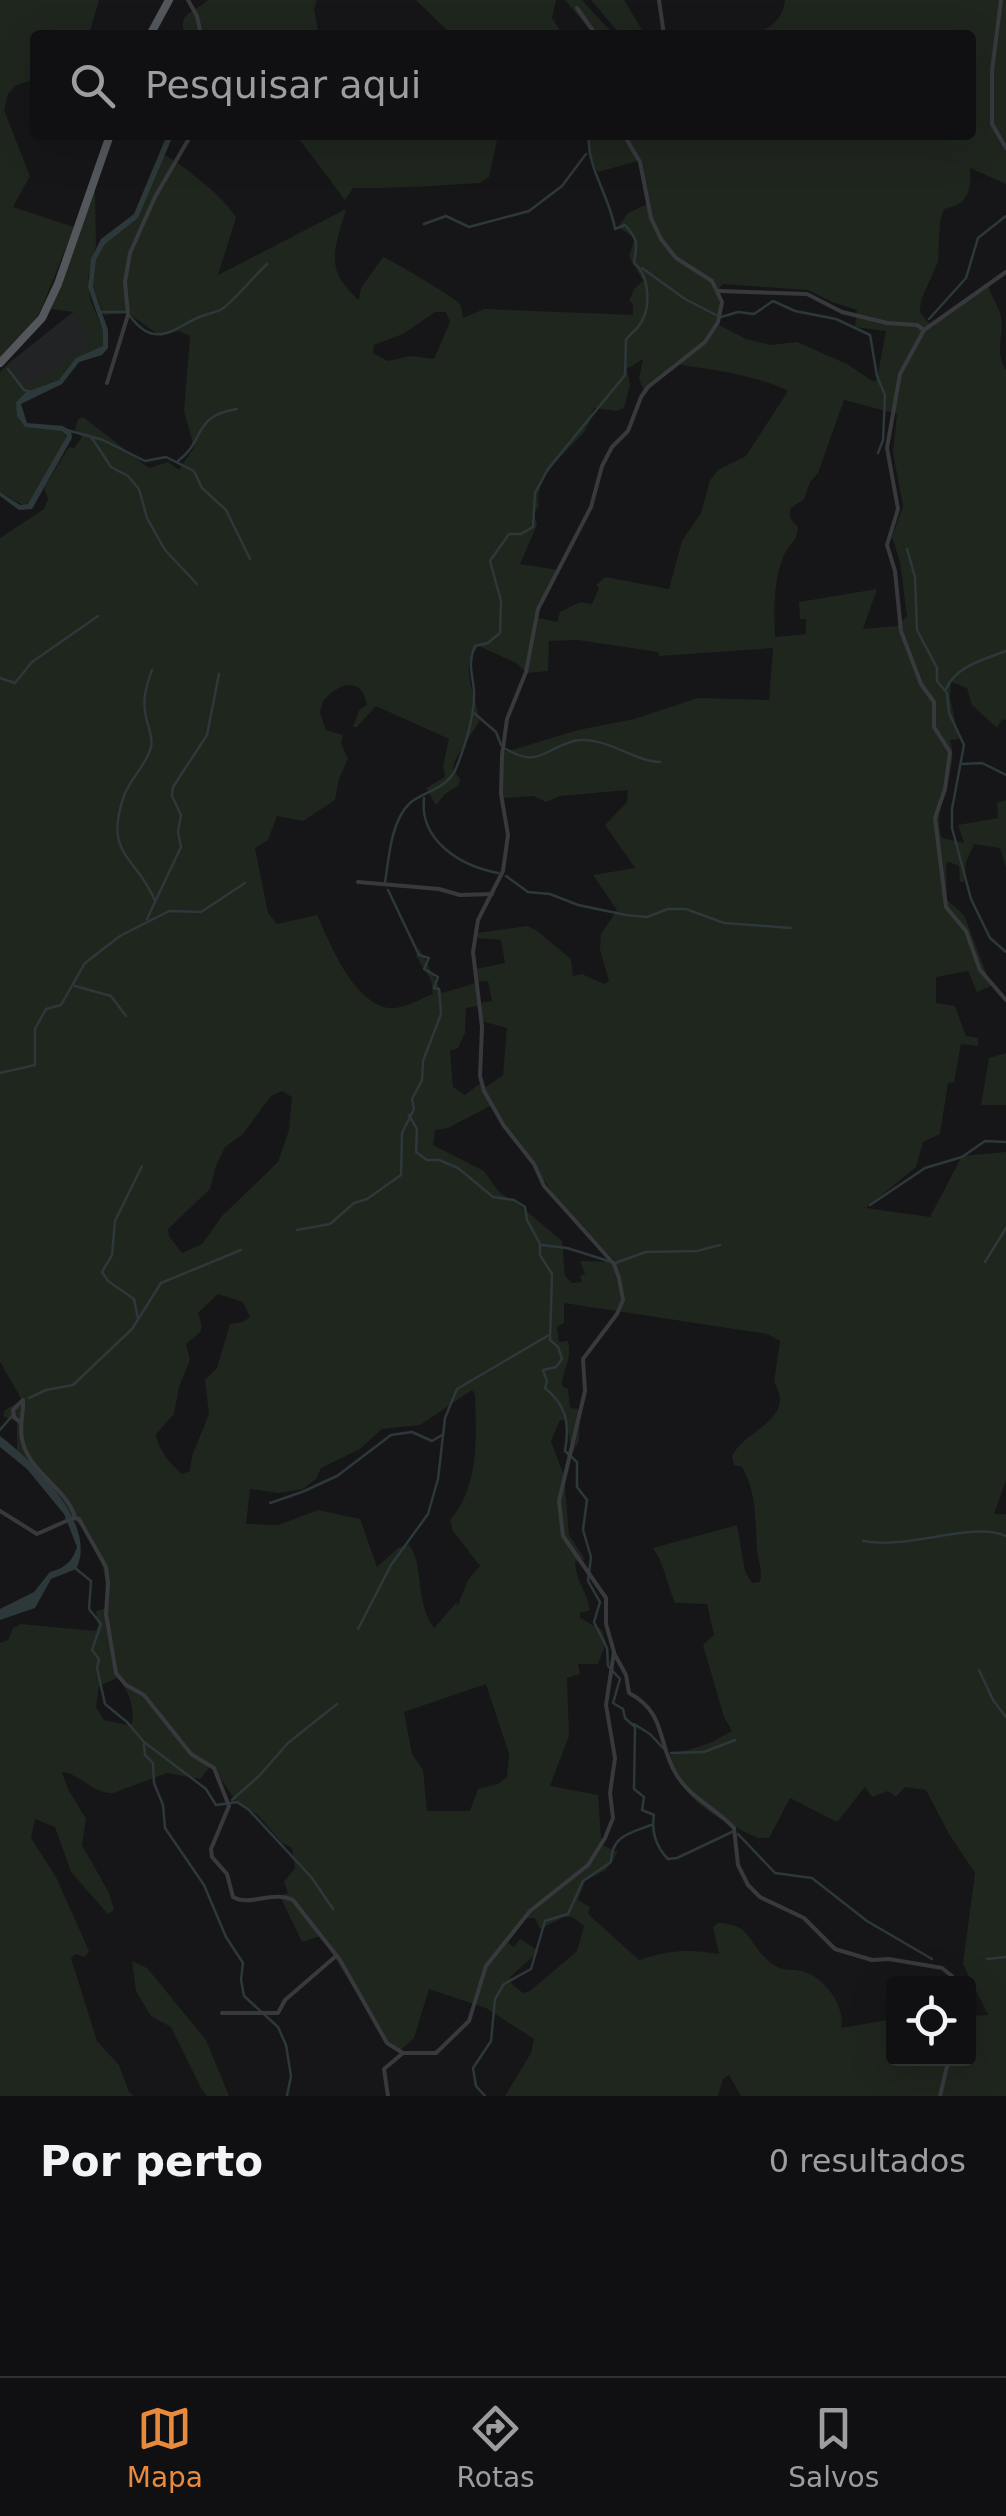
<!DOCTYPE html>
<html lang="pt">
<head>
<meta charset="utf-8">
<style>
	body { margin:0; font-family:"DejaVu Sans",sans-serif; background:#1e1e20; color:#f1f3f6 }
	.controls { position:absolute; right:30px; bottom:30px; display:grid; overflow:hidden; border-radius:10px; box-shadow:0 10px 40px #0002 }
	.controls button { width:90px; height:90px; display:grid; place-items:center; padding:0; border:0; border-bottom:2px solid #303032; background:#101012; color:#f1f3f6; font:50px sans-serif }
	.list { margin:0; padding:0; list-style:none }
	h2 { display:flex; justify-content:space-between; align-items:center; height:130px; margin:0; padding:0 40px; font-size:42px }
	h2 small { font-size:32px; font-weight:400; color:#9c9d9f }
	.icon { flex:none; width:55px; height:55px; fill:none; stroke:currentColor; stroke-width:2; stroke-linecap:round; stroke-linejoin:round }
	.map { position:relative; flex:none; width:1006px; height:2096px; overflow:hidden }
	.search { position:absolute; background:#101012; box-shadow:0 10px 40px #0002; left:30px; right:30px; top:30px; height:110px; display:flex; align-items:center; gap:25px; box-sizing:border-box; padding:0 35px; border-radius:10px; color:#9c9d9f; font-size:38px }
	.sheet { height:280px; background:#101012 }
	nav { display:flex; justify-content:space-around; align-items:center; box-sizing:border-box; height:140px; border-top:2px solid #303032; background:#101012; font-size:28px; color:#9c9d9f }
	nav a { display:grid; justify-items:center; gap:5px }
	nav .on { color:#e88a3e }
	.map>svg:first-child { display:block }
</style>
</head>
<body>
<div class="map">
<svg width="1006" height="2096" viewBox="0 0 1006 2096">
	<rect width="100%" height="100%" fill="#161618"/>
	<polygon fill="#222325" points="73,312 93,343 25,388 9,363"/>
	<g fill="#1f261e" fill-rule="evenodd">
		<polygon points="0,0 99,0 89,35 35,35 35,79 15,86 8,94 4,110 30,176 13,207 74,227 41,310 31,326 0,358"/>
		<path d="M208,0H317L314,9L319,35H185C177,12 194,13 208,0Z"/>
		<polygon points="416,0 556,0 552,18 563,35 452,35"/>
		<polygon points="565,0 582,0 614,35 594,35"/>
		<polygon points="591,0 624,0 645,35 621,35"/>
		<path d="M785,0H1006V184L970,168C972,190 968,205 944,209L940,222L938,262L921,300L920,312L932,327L988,282C990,296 996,301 1000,313C1006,332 993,351 1006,370V720L1002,719L997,728L972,705L967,688L951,682L950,698L959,739L950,740C961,773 930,804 942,838L964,843L958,825L998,818L997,803L1006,800V868L1000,848L974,844L966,862L964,882H960L959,866L949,862L946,864L947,900L964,915L991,986L977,992L968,971L936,977V1003L955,1006L966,1036L978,1038V1046L961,1044L954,1082L948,1083L940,1134L923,1142L916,1167L866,1208L930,1217L962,1156L1006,1152V1480L994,1514H1006V2096H741L729,2075L723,2079L718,2096H505L531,2053L534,2039L486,2008L429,1989L414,2038L401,2050L388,2042L321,1936L302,1942L280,1896L288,1893L284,1882L295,1868L292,1848L282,1843L257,1814L237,1803L214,1768H209L200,1779L167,1773L113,1793C92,1794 81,1774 62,1772L68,1789L86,1819L82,1845L109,1893L114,1910L108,1914L71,1872L55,1827L35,1819L31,1838L56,1877L89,1951L85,1957L75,1954L71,1958L97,2041L119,2065L129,2092L134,2096H0V1643L8,1640L13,1628L21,1624L95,1631L98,1627L96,1611L106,1608C108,1570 100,1543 72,1517C67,1512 64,1503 60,1497C47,1480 32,1465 17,1450V1422L3,1416L5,1410L22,1400L0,1362V538L44,509L48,499L44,488L69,447L74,448L82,437L75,429L78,419L83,417L149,468L168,462L179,470L194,447L184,411L190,336L178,331L165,335L156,333L128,313L104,315L93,287L96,260L105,244L138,218L164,155C179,161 231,203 236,218L218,275L346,209C335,249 323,269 359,300L361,288L383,257C388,258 455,298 459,303C462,307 462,313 463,318L484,309L633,315V304L629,301L634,289L643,281L629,256L635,238L618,227L628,213L650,203L641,160L598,172L588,155L589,135H971V35H747C767,31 782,23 785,0ZM723,284L808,290L832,302L857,310L855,327L886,331L877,379L874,382L847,364L797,342L770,345L746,339L719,325L720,287ZM435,312H446L450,322L434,359L410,356L388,361L373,353L374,345L403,334ZM643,359L639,379L644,391L675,364C713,370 753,374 788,391L746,456L718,470L710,480L701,513L682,541L669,589L605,577L596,585L599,588L592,604L580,602L560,612L557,622L538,618L536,613L559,570L520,564L537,525L534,513L539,506C533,477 568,451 585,431C590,424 590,416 594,408L617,411L624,408L630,385L627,369ZM844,400L897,414L893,453L903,506L892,537L900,562L907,616L897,626L863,629L877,589L799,602L800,619H806V634L775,637C774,610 773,581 784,555C789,544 798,540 798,527L790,518V509L804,499L810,482L818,473ZM578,640L658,652L659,656L773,648L769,700L698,698L634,719L578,730L502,753L503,798L533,796L546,802L560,796L628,790L627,802L605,825L635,868L593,875L617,910L601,934L600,950L609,981L604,984L582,974L573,976L571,959L536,930L527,926L477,933L476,938L501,940L505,963L476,969L477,982L488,981L492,1001L480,1003L476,983L442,993L419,948L416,956L431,980L433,994C420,999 402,1010 388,1008C353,1002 330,943 317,915L277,924L268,913L255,848L268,840L277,816L303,821L335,800L339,779L348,759L341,743L343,735L326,730L320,713L323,701C339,683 361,675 367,705L359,710L353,727H357L376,706L449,739L443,766L445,777L426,788L436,805L445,794L459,785L460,779L453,769L455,760L479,722C479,698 456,667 479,646L516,663L527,673L548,671L549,641ZM478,1006L481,1021L507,1028L503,1075L486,1087L479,1084L465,1095L453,1087L450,1051L458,1048L465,1033L466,1008ZM282,1091L292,1097L289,1130L278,1162L222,1216L202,1244L182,1253L169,1236L168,1229L210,1189L216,1166L225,1147L243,1134L271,1096ZM492,1105L561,1205L616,1262L580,1261L585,1274L580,1276L582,1282L572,1283L565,1276L562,1241L518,1204L499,1192L484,1171L433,1145L435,1130L448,1128ZM218,1294L243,1302L250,1317L243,1322L230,1324L217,1368L205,1380L209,1414L192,1456L190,1471L182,1474C171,1465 157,1448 156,1434L174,1414L179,1387L190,1360L186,1344L200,1332L202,1326L198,1313ZM564,1303L767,1334L780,1341L774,1382C798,1420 741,1431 732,1457L734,1465L742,1467C757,1493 755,1520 757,1549C758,1561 763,1571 760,1582L752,1583L745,1571L737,1525L653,1548C664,1563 667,1584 675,1603L707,1604L714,1635L703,1645L724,1717L732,1731L710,1743L668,1756C680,1800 719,1820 758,1838H769L790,1798L837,1822L865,1787L872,1797L888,1791L896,1797L905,1787L926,1790L949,1834L975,1873L963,1964L988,2015L969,2016L968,2058H894L893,2019L841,2028C846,2009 827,1980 807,1973C793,1967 786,1974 771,1963C747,1944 753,1924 718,1923L713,1927L719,1954C685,1949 671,1950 639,1960L588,1914L590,1907L578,1900L585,1881L606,1870L618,1852L602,1845L605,1841L601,1838L598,1795L550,1786L569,1736L567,1678L580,1674L578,1664H598L606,1643L602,1630L580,1618V1613L590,1610C587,1592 576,1581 575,1562L585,1559L569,1535L564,1476L551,1441L560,1420H566L572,1454L579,1441L580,1409L570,1408L568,1389L562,1386C562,1369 573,1360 568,1341L559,1342L557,1327L564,1323ZM472,1390L475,1395C476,1437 480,1486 450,1520L453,1531L480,1566L468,1580L458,1605L456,1603L434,1628C414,1600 425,1566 409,1545L398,1548L377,1567L360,1519L318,1510L278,1525L246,1524L250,1489L279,1493L303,1489L316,1479L321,1468L360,1449L382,1429L420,1425ZM117,1678C128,1687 135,1709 132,1723L128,1725L104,1720L96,1707L99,1686ZM486,1684L509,1754L507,1777L498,1784L478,1789L470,1811H427L423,1770L412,1754L404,1712ZM564,1917H572L584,1926L577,1951L530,1991L523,1993L512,1984L510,1977L539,1951L520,1939L514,1947L508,1943L526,1918H535L540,1929Z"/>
		<path d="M296,135H496L497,140L489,177L480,183C438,186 394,188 353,188L345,200Z"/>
		<polygon points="95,186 96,245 88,277 90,299 103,331 103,346 84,355 59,380 26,392 16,402 20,422 62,431 67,438 30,503 23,505 0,492 0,372 9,363 26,387 92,343 73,312 51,309"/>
		<polygon points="1006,1053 1006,1105 981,1105 989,1058"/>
		<polygon points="132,1961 147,1968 206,2040 229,2096 207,2096 202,2090 171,2027 151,2016 136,1991"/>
	</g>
	<g fill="#2d383b">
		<polygon points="167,135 173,135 172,138 138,218 105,244 96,260 93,287 108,330 108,348 102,355 79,362 62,384 21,404 27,423 63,426 71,431 72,438 32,509 19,510 0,496 0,492 20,505 28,504 67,436 62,431 25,427 17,416 16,402 26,392 59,380 76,358 103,346 103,331 88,287 91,259 101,239 134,214"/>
		<path d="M0,1436C33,1461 99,1525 76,1569L51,1579L35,1608L0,1620V1609L34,1592L50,1572C64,1568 72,1563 77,1547L64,1514L27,1469L0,1447Z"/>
	</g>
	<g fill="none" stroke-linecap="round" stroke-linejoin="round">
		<g stroke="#2d383b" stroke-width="2.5">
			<polyline points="424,224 446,216 469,227 529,211 562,186 586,154"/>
			<polyline points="642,268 685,299 716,315"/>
			<polyline points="99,312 125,312"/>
			<path d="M130,316C154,349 172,330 199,317C206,314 215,313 222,309C231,304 256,274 267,264"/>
			<polyline points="721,317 738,312 754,314 773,301 795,311 836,319 870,335 877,376 885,395 883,440 878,453"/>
			<polyline points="929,319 966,278 978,238 1006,216"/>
			<polyline points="8,369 24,390 31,392"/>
			<polyline points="67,430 103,440 145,461 166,457 194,471 202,488 226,510 250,559"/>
			<polyline points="92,438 111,467 128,476 139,489 147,518 165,550 197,584"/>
			<path d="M178,461C206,440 192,416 237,409"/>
			<polyline points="907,549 915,577 917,630 937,668 937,681 947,693 949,713 964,745 952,809 952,828 971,899 990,938 1006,952"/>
			<path d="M152,670C146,686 142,700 146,717C148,727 153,736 151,747C147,765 130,778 124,796C103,856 137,856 155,901"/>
			<polyline points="0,678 15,683 32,662 98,616"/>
			<path d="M946,689C956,666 985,659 1006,651"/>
			<polyline points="474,713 496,732 501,745"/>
			<path d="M506,749C539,769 545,748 574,741C605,735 632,761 660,762"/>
			<polyline points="962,764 982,763 1006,775"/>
			<path d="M424,798C419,841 461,866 498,873"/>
			<polyline points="506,876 528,892 550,894 578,905 626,915 647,917 668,909 686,909 724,923 791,928"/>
			<path d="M385,882C389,860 390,822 410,803C422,792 449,789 457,766C466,743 475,716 474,691C473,675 467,664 475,646L488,643L500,633L501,601L490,561L509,534H521L533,527L535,493L548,469L625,375L626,340C629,335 634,332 638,327C652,310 650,276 634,263C638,242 637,239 625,225L615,229C610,197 586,166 589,135"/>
			<polyline points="147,919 181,847 178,832 181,815 172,796 173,787 207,735 219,674"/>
			<polyline points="75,986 111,996 126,1016"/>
			<polyline points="0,1073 35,1065 35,1029 46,1009 61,1005 85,963 120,936 169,911 201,912 245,883"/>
			<path d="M409,1115L417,1129L416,1152L427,1160H439L458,1168L493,1197L514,1200L525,1207L527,1220L540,1244V1255L552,1274L550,1340L558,1347L562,1359L556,1367L543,1370L547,1381L545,1388C566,1405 570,1422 565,1451L577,1462V1487L587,1500L583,1530L591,1557L588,1581L600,1602L594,1622L607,1648L608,1666L620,1679L613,1703L623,1709L625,1718L635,1727L634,1789L644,1797L642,1810L654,1815C651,1831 656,1847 668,1859L677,1858L732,1832"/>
			<polyline points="870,1205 925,1168 962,1157 985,1141 1006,1142"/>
			<polyline points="297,1230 330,1224 354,1203 367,1199 401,1175 402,1133 414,1109 412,1099 422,1080 423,1061 441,1014 439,989 434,988 438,977 424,969 429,958 419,955 388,890"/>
			<polyline points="542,1245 567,1248 615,1263 646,1252 697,1251 720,1245"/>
			<polyline points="985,1262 1006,1228"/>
			<polyline points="138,1319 134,1299 108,1281 102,1272 112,1255 115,1221 142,1166"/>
			<polyline points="29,1398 46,1390 73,1385 132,1329 161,1283 241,1250"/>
			<polyline points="0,1430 12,1416"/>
			<polyline points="270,1503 302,1492 337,1476 391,1435 412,1432 432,1441 442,1435"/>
			<path d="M863,1541C909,1550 972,1521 1006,1536"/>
			<polyline points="75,1568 91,1581 89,1609 101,1624 92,1650 99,1659 97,1668 105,1704 127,1722 144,1742 206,1789 216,1805 237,1802 249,1810 312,1878 333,1909"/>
			<polyline points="358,1629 391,1565 428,1514 438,1479 445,1418 457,1389 549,1335"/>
			<polyline points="979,1670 993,1700 1006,1717"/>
			<polyline points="634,1724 650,1734 666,1751"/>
			<polyline points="144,1744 145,1755 153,1763 154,1783 163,1805 165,1828 204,1885 226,1937 243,1963 241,1980 244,1996 278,2027 286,2045 291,2076 287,2096"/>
			<polyline points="671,1753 704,1752 735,1740"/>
			<polyline points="232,1800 260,1775 288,1743 337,1704"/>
			<polyline points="738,1834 775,1873 812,1878 867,1921 932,1959"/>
			<polyline points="987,1959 1006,1957"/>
			<path d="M485,2096L476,2086L473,2068L491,2041L495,1999L504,1984L531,1969L545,1921L568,1914L583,1881L611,1862C611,1836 630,1833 651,1825"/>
		</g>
		<g stroke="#37393d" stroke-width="4">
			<polyline points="188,0 197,16 201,35"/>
			<polyline points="659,0 664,35"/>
			<polyline points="1001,0 992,71 992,124 1006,148"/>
			<polyline points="577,8 596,35"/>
			<polyline points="1006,272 924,330 900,374 887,448 898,509 887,545 895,571 901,631 921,684 934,702 934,727 950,752 945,789 935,818 946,907 966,931 980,970 1006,1000"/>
			<polyline points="719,291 807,294 842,312 887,323 917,325 924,330"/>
			<polyline points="107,383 128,315 125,282 130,253 155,197 191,135"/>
			<polyline points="358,882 439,889 460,895 492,894"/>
			<path d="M21,1423L14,1417L13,1410L23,1400C24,1412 19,1426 22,1439C28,1472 66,1487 75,1517"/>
			<path d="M0,1511L37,1534L73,1518L79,1519L106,1567L108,1583L106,1614L116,1673L126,1685L144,1695L191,1754L214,1768L229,1806L211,1849L212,1857L227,1874L233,1897C250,1907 272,1890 293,1900L340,1960L387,2043L403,2053"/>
			<path d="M614,1653L626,1675L629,1693C667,1713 657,1743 676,1774C690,1798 716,1808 734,1828L738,1865L748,1885L760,1897L804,1918L835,1949L872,1960L889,1959L942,1968L952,1976L953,1984"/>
			<polyline points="222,2013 278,2013 285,2000 336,1956"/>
			<polyline points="388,2096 384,2069 403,2053 436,2053 469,2021 486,1966 530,1911 588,1865 605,1838 613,1818 610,1793 615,1758 606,1705 614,1652 606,1624 606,1598 563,1536 559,1501 585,1391 583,1359 617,1314 623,1300 619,1278 614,1264 544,1186 534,1164 504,1126 484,1091 480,1076 482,1027 473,952 478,920 503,871 508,835 501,794 502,756 507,719 526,672 538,609 591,507 602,466 612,447 628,431 641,397 648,387 705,342 718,322 722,302 712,281 676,258 661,239 651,218 640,162 624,135"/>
			<polyline points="940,2096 949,2058"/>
		</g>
		<g stroke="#53575b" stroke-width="8">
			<polyline points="150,35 169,0"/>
			<polyline points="0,363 42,318 58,284 110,135"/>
		</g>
	</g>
</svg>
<div class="controls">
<button><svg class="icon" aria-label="locate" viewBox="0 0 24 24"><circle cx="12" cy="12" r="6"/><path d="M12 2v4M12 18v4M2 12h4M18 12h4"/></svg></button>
</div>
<div class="search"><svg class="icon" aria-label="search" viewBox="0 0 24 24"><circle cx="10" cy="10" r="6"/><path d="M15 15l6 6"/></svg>Pesquisar aqui</div>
</div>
<section class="sheet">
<h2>Por perto<small>0 resultados</small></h2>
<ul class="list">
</ul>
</section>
<nav>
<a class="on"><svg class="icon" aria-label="map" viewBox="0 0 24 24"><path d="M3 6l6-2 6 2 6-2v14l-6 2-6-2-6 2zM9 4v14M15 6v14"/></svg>Mapa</a>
<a><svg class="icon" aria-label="directions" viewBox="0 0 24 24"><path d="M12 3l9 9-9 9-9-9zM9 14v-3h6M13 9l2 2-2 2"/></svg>Rotas</a>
<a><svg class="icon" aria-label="saved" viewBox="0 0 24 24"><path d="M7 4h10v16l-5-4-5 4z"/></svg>Salvos</a>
</nav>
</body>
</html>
